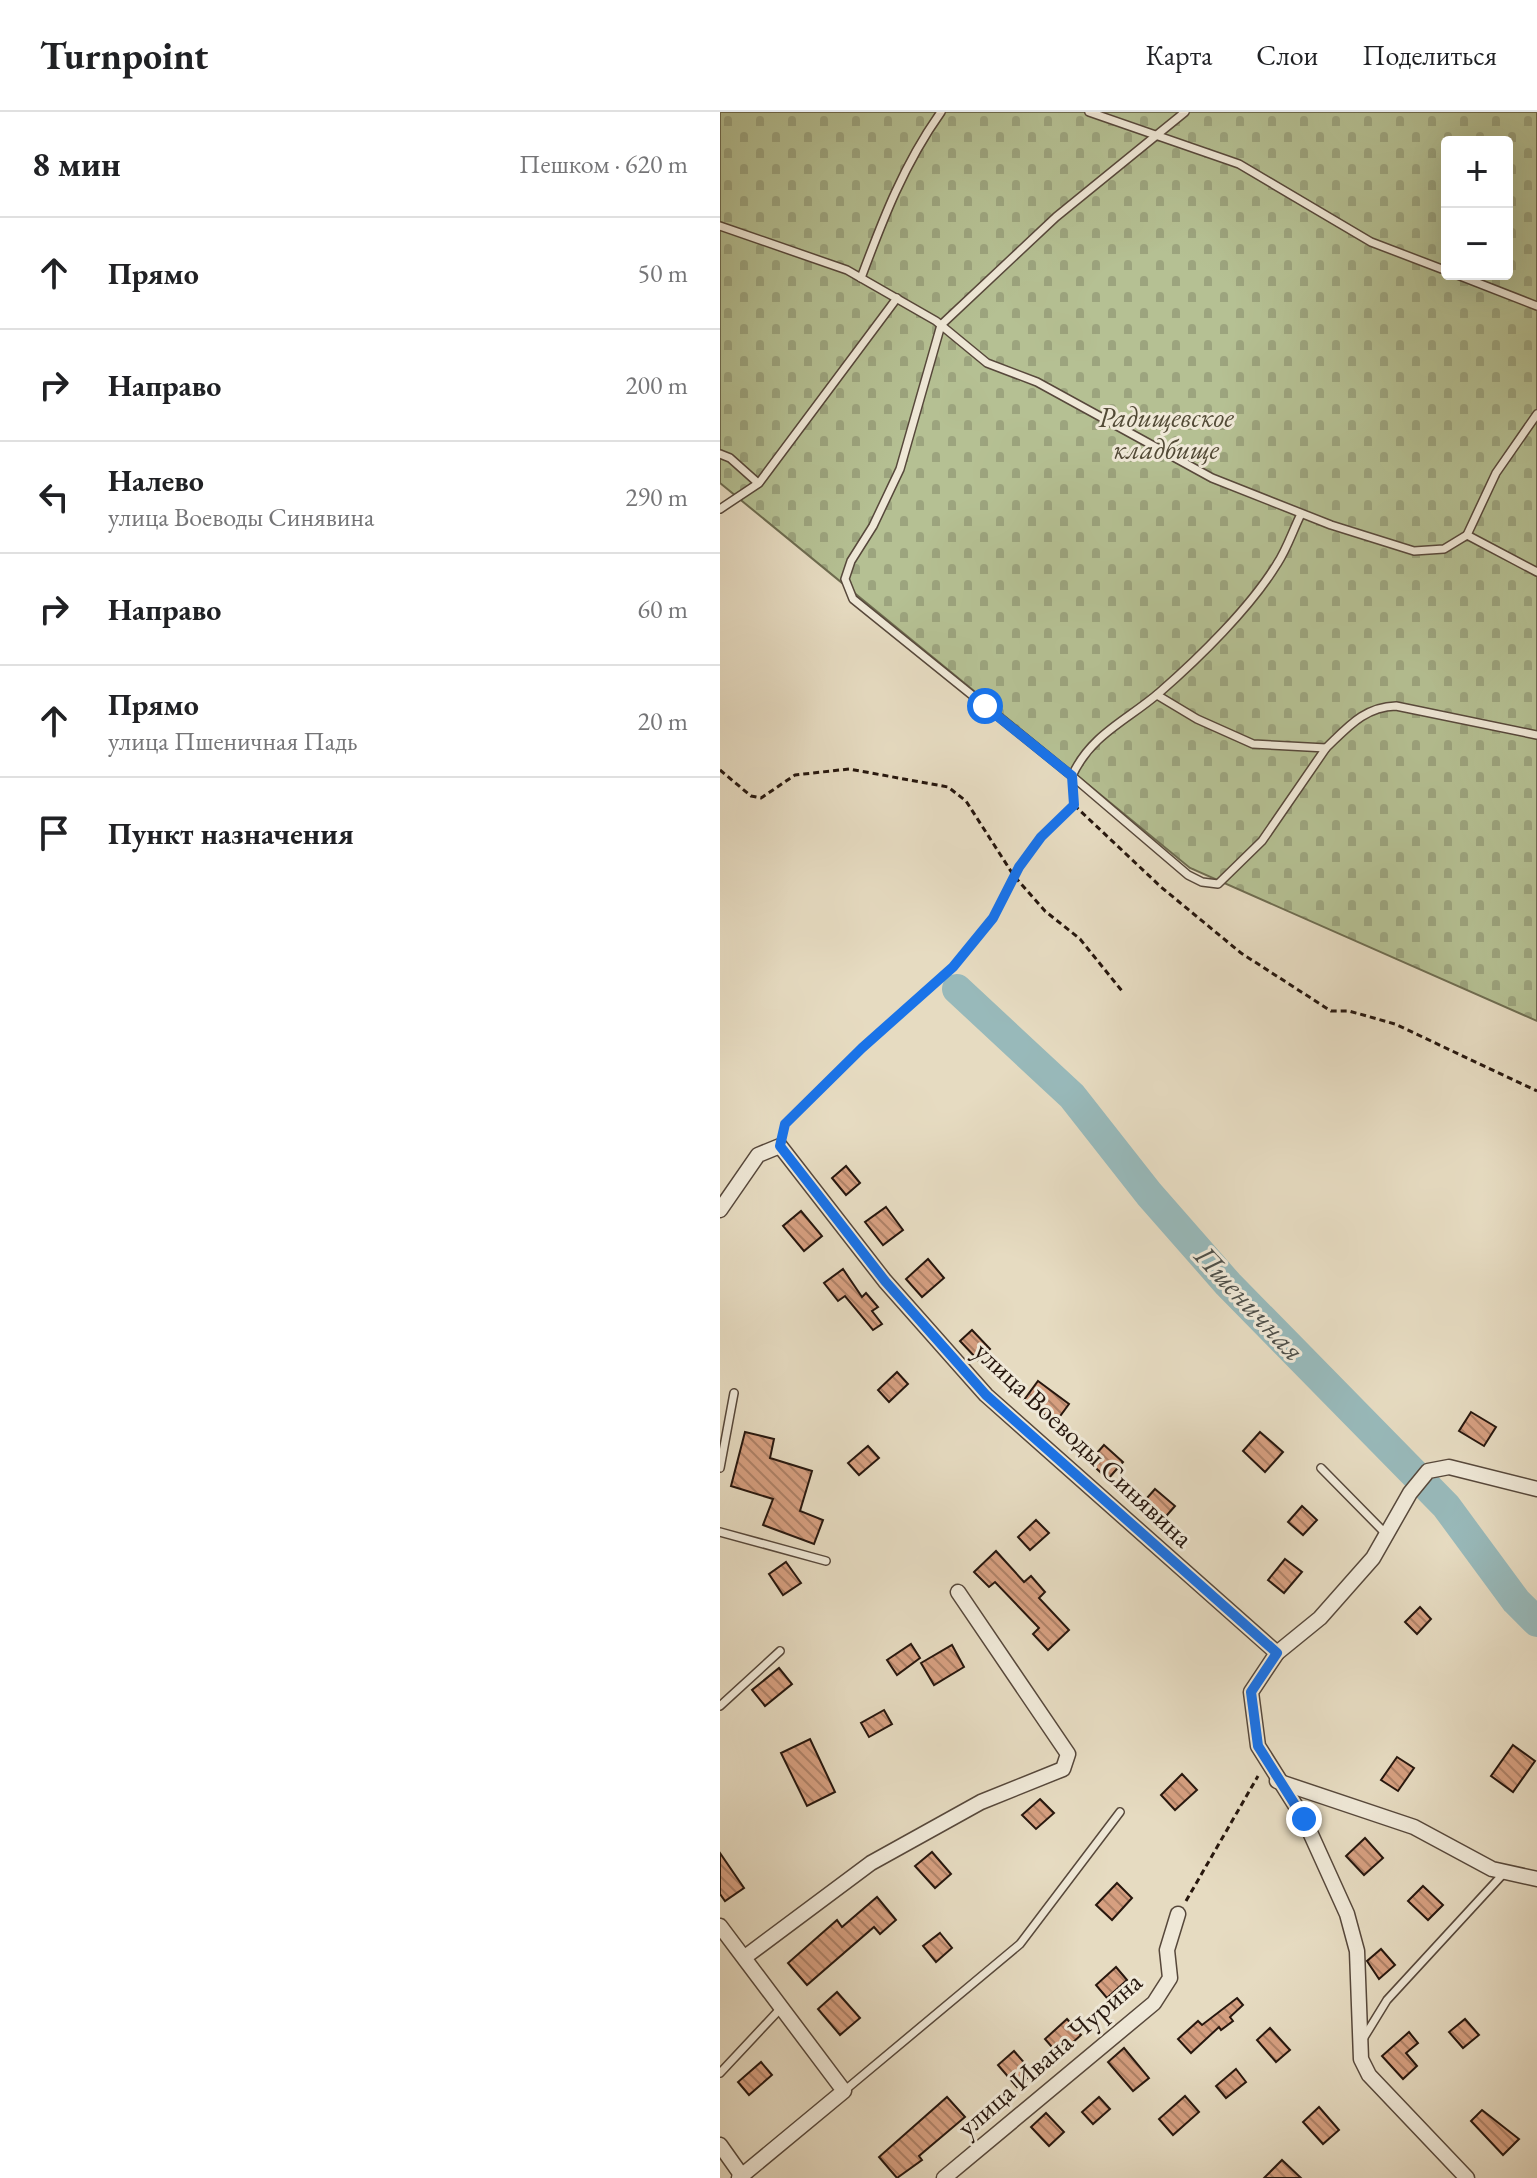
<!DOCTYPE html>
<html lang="ru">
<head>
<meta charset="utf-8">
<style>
	body { margin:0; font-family:"EB Garamond",serif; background:#f2f2f2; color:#202124 }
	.controls { position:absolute; right:24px; top:24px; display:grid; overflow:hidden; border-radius:8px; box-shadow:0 8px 32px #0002 }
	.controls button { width:72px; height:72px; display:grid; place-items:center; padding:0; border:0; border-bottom:2px solid #e0e0e0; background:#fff; color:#202124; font:40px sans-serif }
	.stop { position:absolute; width:24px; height:24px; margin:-18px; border:6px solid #1a73e8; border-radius:50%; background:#fff }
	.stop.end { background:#1a73e8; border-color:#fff; box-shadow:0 2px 8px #0008 }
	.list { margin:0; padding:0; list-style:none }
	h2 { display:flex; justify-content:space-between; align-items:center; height:104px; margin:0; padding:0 32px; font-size:34px }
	h2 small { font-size:26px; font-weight:400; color:#757577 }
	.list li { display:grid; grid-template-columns:52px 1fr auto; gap:24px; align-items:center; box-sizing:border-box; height:112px; padding:0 32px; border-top:2px solid #e0e0e0 }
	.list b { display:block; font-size:30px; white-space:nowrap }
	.list p { margin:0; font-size:26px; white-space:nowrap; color:#757577 }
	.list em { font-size:26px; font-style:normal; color:#757577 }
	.icon { flex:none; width:44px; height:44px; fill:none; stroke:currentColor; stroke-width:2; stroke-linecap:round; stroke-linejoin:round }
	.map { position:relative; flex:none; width:817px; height:2066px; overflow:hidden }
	header { display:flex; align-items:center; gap:48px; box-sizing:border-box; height:112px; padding:0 40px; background:#fff; border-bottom:2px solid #e0e0e0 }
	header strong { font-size:38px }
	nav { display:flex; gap:44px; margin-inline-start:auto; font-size:28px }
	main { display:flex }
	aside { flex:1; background:#fff }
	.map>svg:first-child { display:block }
</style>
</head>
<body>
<header>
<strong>Turnpoint</strong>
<nav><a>Карта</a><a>Слои</a><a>Поделиться</a></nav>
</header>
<main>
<aside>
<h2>8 мин<small>Пешком · 620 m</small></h2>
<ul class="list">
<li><svg class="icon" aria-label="ahead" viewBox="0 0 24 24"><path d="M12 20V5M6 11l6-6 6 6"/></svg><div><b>Прямо</b></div><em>50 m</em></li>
<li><svg class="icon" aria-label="right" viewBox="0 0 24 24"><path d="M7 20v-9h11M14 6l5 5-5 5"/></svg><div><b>Направо</b></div><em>200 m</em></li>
<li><svg class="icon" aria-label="left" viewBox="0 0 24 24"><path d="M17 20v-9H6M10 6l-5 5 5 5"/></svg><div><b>Налево</b><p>улица Воеводы Синявина</p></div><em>290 m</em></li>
<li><svg class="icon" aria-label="right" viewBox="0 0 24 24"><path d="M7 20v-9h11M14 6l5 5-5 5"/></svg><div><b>Направо</b></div><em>60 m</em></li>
<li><svg class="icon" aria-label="ahead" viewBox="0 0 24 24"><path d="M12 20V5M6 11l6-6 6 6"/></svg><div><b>Прямо</b><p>улица Пшеничная Падь</p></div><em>20 m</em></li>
<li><svg class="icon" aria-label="arrive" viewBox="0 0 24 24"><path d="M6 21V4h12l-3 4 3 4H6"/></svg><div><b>Пункт назначения</b></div></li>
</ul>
</aside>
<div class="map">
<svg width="817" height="2066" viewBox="0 0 817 2066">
	<defs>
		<pattern id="cemetery-stones" width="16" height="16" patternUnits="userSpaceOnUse" patternTransform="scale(2)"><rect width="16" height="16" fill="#b5c093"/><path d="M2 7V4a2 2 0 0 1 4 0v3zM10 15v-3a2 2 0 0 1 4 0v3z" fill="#9ca47e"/></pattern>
		<pattern id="building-back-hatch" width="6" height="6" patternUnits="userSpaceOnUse" patternTransform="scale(2)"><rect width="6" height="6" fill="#d69f80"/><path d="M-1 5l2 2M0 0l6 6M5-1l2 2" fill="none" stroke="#ae8167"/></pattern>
	</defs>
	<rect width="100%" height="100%" fill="#e6dbc1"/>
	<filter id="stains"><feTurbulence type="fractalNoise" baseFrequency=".0025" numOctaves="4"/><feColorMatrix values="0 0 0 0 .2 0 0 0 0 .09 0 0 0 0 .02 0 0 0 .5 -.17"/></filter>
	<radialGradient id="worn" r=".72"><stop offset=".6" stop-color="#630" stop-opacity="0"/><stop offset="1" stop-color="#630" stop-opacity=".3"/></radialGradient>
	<path fill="url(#cemetery-stones)" stroke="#6e6c50" stroke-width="2" fill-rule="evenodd" d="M0,0H817V909L470,756L0,371ZM727,30H787V162H727Z"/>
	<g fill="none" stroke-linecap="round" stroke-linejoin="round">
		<polyline stroke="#98b9ba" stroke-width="30" points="237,877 352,984 429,1082 508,1172 726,1394 796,1489 817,1510"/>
	</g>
	<g fill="url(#building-back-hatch)" stroke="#27170e" stroke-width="2">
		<polygon points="126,1054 140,1071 126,1083 112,1066"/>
		<polygon points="166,1095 183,1118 163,1133 145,1110"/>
		<polygon points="81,1099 102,1124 84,1139 63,1114"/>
		<polygon points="208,1147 224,1166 202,1185 186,1167"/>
		<polygon points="123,1157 142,1185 146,1181 158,1195 152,1199 162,1212 153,1218 125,1184 118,1189 104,1171"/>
		<polygon points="252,1218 270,1237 258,1248 240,1229"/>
		<polygon points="177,1260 188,1272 169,1290 158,1278"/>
		<polygon points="318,1269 349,1292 335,1311 304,1288"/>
		<polygon points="751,1300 776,1315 764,1334 739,1319"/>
		<polygon points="25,1320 54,1327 50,1346 92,1359 80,1399 103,1408 94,1432 43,1413 53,1387 11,1374"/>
		<polygon points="540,1320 563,1340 545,1360 523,1339"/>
		<polygon points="384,1333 403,1350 388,1367 369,1350"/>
		<polygon points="148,1334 159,1346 139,1363 128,1351"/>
		<polygon points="435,1377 455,1394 440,1411 420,1394"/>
		<polygon points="582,1394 597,1408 583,1423 568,1410"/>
		<polygon points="316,1408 329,1421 310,1438 298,1425"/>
		<polygon points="276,1439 304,1470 311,1464 325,1480 319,1486 349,1518 328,1538 313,1522 319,1516 275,1470 269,1475 254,1460"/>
		<polygon points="565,1447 582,1460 564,1481 548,1468"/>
		<polygon points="66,1450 81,1471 63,1483 49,1462"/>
		<polygon points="700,1495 711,1507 697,1522 685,1510"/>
		<polygon points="191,1532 200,1546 177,1563 167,1548"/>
		<polygon points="232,1533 244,1555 214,1573 201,1551"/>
		<polygon points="59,1556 72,1572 45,1594 32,1578"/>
		<polygon points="164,1598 172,1612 149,1625 141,1611"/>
		<polygon points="90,1627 115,1680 87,1694 61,1641"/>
		<polygon points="793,1633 815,1649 793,1680 771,1664"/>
		<polygon points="677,1645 694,1656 678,1679 661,1668"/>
		<polygon points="462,1662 477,1678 455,1698 441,1683"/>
		<polygon points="320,1687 334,1701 316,1717 302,1703"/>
		<polygon points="645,1726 663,1746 644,1763 626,1744"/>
		<polygon points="212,1740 231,1762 215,1776 195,1754"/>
		<polygon points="0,1741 24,1776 5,1789 0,1782"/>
		<polygon points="397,1771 412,1786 392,1808 376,1793"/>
		<polygon points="703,1774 723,1793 708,1808 688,1789"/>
		<polygon points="157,1785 176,1808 160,1822 154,1815 87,1873 68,1851 117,1808 122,1815"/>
		<polygon points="220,1821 232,1836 216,1850 203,1834"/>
		<polygon points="661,1837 675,1853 659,1867 647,1849"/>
		<polygon points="396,1855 407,1868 387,1886 376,1873"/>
		<polygon points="117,1880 140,1906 120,1923 98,1897"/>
		<polygon points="517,1886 523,1893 510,1905 513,1909 501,1918 499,1915 471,1941 458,1927 478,1909 482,1913"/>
		<polygon points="347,1907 361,1923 339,1943 325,1927"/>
		<polygon points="745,1907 759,1923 743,1936 729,1920"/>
		<polygon points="550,1916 570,1938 556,1950 537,1928"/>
		<polygon points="689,1920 698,1931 686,1941 697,1954 683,1967 662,1944"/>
		<polygon points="404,1936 429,1966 413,1979 388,1950"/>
		<polygon points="294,1939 313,1961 297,1975 278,1953"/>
		<polygon points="41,1950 52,1963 29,1983 18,1970"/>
		<polygon points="516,1957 526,1970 506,1986 496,1974"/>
		<polygon points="465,1984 479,2000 453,2023 439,2007"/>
		<polygon points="227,1985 245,2005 199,2044 202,2048 177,2066 159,2045"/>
		<polygon points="379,1985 390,1997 373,2012 362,2000"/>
		<polygon points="599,1995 619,2018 603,2032 583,2010"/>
		<polygon points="762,1998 799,2027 783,2043 751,2009"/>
		<polygon points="326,2001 344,2020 329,2034 311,2015"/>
		<polygon points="562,2048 581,2066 544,2066"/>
	</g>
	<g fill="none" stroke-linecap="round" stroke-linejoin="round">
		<defs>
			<g id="service">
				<polyline points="369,0 519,52 651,130 727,159"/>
				<polyline points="465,0 336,105 221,213 180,357 153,414 131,449 125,467 133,487 352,664 468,763 482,770 498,772 542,729 606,636"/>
				<polyline points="0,114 127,158 216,209 267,251 317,270 492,366 611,413 694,439 724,437 747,423 817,460"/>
				<polyline points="735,162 817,194"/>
				<path d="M141,166C163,107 184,52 221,0"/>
				<polyline points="0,342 10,346 38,371"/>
				<polyline points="0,397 39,371 177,186"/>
				<polyline points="747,423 776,361 817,302"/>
				<path d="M437,583L477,607L533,632L606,636C628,615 644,595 676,594L817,623"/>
				<path d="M352,664C371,622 408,608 440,580C479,546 530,496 557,452C567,437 573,418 581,402"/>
				<polyline points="0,1356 14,1281"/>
				<polyline points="601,1356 666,1422"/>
				<polyline points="0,1420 106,1449"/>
				<polyline points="0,1594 60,1539"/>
				<polyline points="643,1927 667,1888 784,1761"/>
				<polyline points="0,1961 61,1896"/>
				<polyline points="124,1979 300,1832 400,1700"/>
			</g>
			<g id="minor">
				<polyline points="0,1098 38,1043 60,1034 165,1169 266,1283 557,1541"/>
				<polyline points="557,1669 694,1715 772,1757 817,1767"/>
				<polyline points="0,1814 124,1979 19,2066"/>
				<polyline points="25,1845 151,1751 261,1690 343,1657 348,1642 238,1480"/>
				<polyline points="0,2033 22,2064"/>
				<polyline points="224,2066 434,1891 450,1866 447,1838 458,1802"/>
				<polyline points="747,2066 649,1963 641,1947 637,1839 627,1802 584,1707 538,1634 531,1580 557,1541 600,1506 653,1446 690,1381 708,1359 729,1355 817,1377"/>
			</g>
		</defs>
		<use href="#service" stroke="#57483b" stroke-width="10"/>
		<use href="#minor" stroke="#57483b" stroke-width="17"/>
		<g stroke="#27170e" stroke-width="3" stroke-dasharray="6 4" stroke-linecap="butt">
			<polyline points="0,658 31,684 41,686 75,663 129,657 228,675 246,689 294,764 325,799 360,827 402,879"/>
			<polyline points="354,693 441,775 521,841 611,899 629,899 675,912 817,979"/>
			<polyline points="64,1018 65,1012 142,936 233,855 273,806 299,755 321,725 354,693 353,681"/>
			<polyline points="466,1789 538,1664"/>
		</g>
		<use href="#service" stroke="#efe8d7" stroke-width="7"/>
		<use href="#minor" stroke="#efe8d7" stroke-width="14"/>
	</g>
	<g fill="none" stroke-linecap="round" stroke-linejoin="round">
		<polyline stroke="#1a73e8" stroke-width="10" points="265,594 352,664 354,693 321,725 299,755 273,806 233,855 142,936 65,1012 60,1034 165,1169 266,1283 557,1541 531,1580 538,1634 584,1707"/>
	</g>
	<g text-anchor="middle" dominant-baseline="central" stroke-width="6" stroke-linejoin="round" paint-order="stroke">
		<g font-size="28" font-style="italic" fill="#524a36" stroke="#efe8d7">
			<text x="446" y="305">Радищевское<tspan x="446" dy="32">кладбище</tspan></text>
		</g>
		<g font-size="28" fill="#27170e" stroke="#efe8d7">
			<text transform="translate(364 1332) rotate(43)">улица Воеводы Синявина</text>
			<text transform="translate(329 1942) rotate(-41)">улица Ивана Чурина</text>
		</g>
		<g font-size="30" font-style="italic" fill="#4f504a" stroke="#efe8d7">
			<text transform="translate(530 1191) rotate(47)">Пшеничная</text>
		</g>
	</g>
	<rect width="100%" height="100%" filter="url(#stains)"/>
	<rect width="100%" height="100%" fill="url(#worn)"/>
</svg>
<div class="controls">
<button>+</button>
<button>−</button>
</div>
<div class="stop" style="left:265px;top:594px"></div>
<div class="stop end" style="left:584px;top:1707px"></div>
</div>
</main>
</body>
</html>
